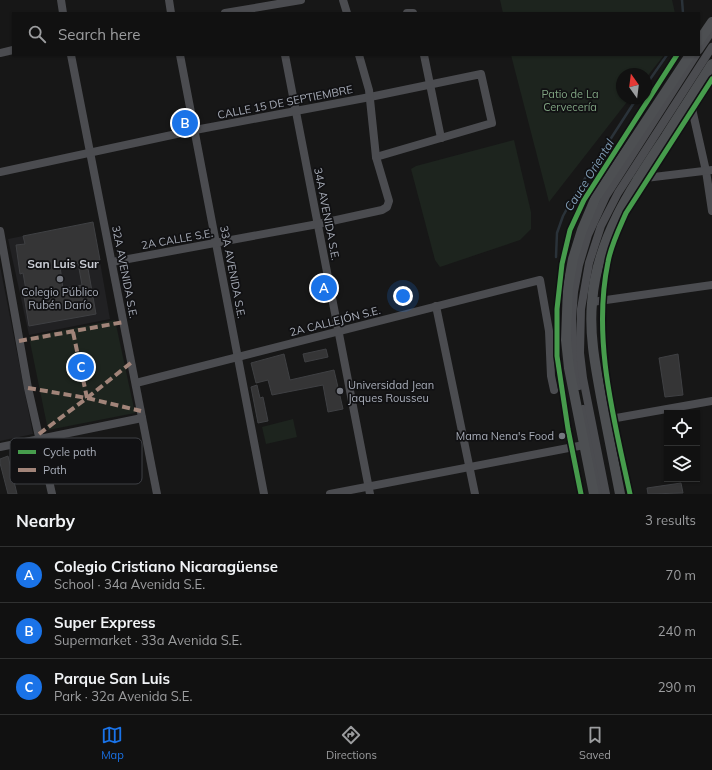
<!DOCTYPE html>
<html lang="en">
<head>
<meta charset="utf-8">
<style>
	body { margin:0; font-family:Mulish,sans-serif; background:#1e1f1f; color:#f1f3f6 }
	.controls { position:absolute; right:12px; bottom:12px; display:grid; overflow:hidden; border-radius:0px; box-shadow:0 1px 3px #0004 }
	.controls button { width:36px; height:36px; display:grid; place-items:center; padding:0; border:0; border-bottom:1px solid #303131; background:#111; color:#f1f3f6; font:20px sans-serif }
	.compass { position:absolute; left:616px; top:68px; width:36px; height:36px; border-radius:50%; background:#111; box-shadow:0 1px 3px #0004; rotate:346deg }
	.you { position:absolute; left:403px; top:296px; width:14px; height:14px; margin:-10px; border:3px solid #fff; border-radius:50%; background:#1a73e8; box-shadow:0 0 0 6px #1a73e833 }
	.badge { display:grid; place-items:center; width:26px; height:26px; border-radius:50%; background:#1a73e8; color:#fff; font-size:13px; font-weight:700 }
	.pin { position:absolute; translate:-50% -50%; border:2px solid #fff; box-shadow:0 1px 4px #0006 }
	.list { margin:0; padding:0; list-style:none }
	h2 { display:flex; justify-content:space-between; align-items:center; height:52px; margin:0; padding:0 16px; font-size:17px }
	h2 small { font-size:13px; font-weight:400; color:#9c9d9f }
	.list li { display:grid; grid-template-columns:26px 1fr auto; gap:12px; align-items:center; box-sizing:border-box; height:56px; padding:0 16px; border-top:1px solid #303131 }
	.list b { display:block; font-size:15px; white-space:nowrap }
	.list p { margin:0; font-size:13px; white-space:nowrap; color:#9c9d9f }
	.list em { font-size:13px; font-style:normal; color:#9c9d9f }
	.icon { flex:none; width:22px; height:22px; fill:none; stroke:currentColor; stroke-width:2; stroke-linecap:round; stroke-linejoin:round }
	.map { position:relative; flex:none; width:712px; height:494px; overflow:hidden }
	.search { position:absolute; background:#111; box-shadow:0 1px 3px #0004; left:12px; right:12px; top:12px; height:44px; display:flex; align-items:center; gap:10px; box-sizing:border-box; padding:0 14px; border-radius:0px; color:#9c9d9f; font-size:15px }
	.sheet { height:220px; background:#111 }
	nav { display:flex; justify-content:space-around; align-items:center; box-sizing:border-box; height:56px; border-top:1px solid #303131; background:#111; font-size:11px; color:#9c9d9f }
	nav a { display:grid; justify-items:center; gap:2px }
	nav .on { color:#1a73e8 }
	.map>svg:first-child { display:block }
</style>
</head>
<body>
<div class="map">
<svg width="712" height="494" viewBox="0 0 712 494">
	<rect width="100%" height="100%" fill="#171717"/>
	<g fill="#212123">
		<polygon points="93,222 110,319 29,335 8,239"/>
		<polygon points="0,266 33,434 0,441"/>
	</g>
	<g fill="#1d241e">
		<polygon points="500,0 672,0 675,13 503,13"/>
		<polygon points="511,55 664,55 646,78 646,74 622,74 622,98 630,98 549,202"/>
		<polygon points="514,140 531,212 531,229 520,240 440,267 435,260 411,169 416,166"/>
		<polygon points="115,320 135,413 48,430 29,337"/>
		<polygon points="293,419 297,437 266,444 262,427"/>
	</g>
	<g fill="none" stroke-linecap="round" stroke-linejoin="round">
		<g stroke="#2a3239" stroke-width="2.5">
			<polyline points="682,0 683,13"/>
			<polyline points="646,85 667,55"/>
			<polyline points="556,257 557,233 563,216 575,194 637,98"/>
		</g>
	</g>
	<g fill="#353536" stroke="#3f4043" fill-rule="evenodd">
		<path d="M93,222L100,260L87,263L96,314L29,326L24,296H27L23,273L20,274L16,245L25,244L23,236ZM78,263L82,285L63,289L60,266Z"/>
		<polygon points="326,349 328,357 305,362 303,354"/>
		<polygon points="284,354 290,380 334,370 343,409 328,412 323,385 272,395 268,380 256,383 251,363"/>
		<polygon points="678,354 683,395 665,397 659,358"/>
		<polygon points="257,385 260,398 263,397 268,421 258,423 251,387"/>
		<polygon points="8,456 17,494 8,494 0,463 0,459"/>
		<polygon points="681,483 683,493 648,494 647,488"/>
	</g>
	<g fill="none" stroke-linecap="round" stroke-linejoin="round">
		<g stroke="#4b4c50" stroke-width="8">
			<polyline points="61,0 63,13"/>
			<polyline points="169,0 171,13"/>
			<polyline points="343,0 347,13"/>
			<polyline points="225,13 301,0"/>
			<polyline points="407,13 413,13"/>
			<polyline points="699,50 712,31"/>
			<polyline points="0,53 13,50"/>
			<polyline points="71,55 157,494"/>
			<polyline points="180,55 264,494"/>
			<polyline points="285,55 370,494"/>
			<polyline points="424,55 441,138"/>
			<polyline points="690,100 706,171 712,211"/>
			<polyline points="0,172 195,130 370,97 481,74 492,123 376,157"/>
			<polyline points="637,179 712,170"/>
			<polyline points="0,231 28,388 52,494"/>
			<polyline points="112,262 318,224 382,210 387,207 389,201 376,157 369,90 359,55"/>
			<polyline points="592,302 712,285"/>
			<polyline points="436,306 475,494"/>
			<polyline points="136,383 540,280 549,331 551,376 554,390"/>
			<polyline points="579,386 574,356 572,319 574,292 579,265 588,235 606,196 696,55"/>
			<polyline points="583,409 599,494"/>
			<polyline points="605,420 712,401"/>
			<polyline points="0,447 142,418"/>
			<polyline points="330,494 584,445"/>
			<polyline points="606,494 583,378 580,353 581,309 589,263 601,226 618,193 712,47"/>
		</g>
		<g stroke="#4d4f52" stroke-width="10">
			<polyline points="699,41 712,22"/>
			<polyline points="594,494 569,368 566,340 568,287 573,259 582,230 596,197 690,55"/>
			<path d="M620,494C614,463 608,433 602,402C596,369 589,336 592,303C596,240 632,186 666,136C681,112 697,88 712,64"/>
		</g>
		<g stroke="#a18479" stroke-width="4" stroke-dasharray="8 4" stroke-linecap="butt">
			<polyline points="73,332 87,398"/>
			<polyline points="19,341 124,322"/>
			<polyline points="28,388 87,398 141,411"/>
			<polyline points="39,434 87,398 132,362"/>
		</g>
		<defs>
			<g id="cycleway">
				<polyline points="581,494 568,429 557,356 557,309 562,264 570,230 584,200 677,55"/>
				<path d="M630,494C614,419 592,339 608,262C611,245 619,229 626,213L712,79"/>
			</g>
		</defs>
		<use href="#cycleway" stroke="#111113" stroke-width="8"/>
		<use href="#cycleway" stroke="#469c4c" stroke-width="5"/>
	</g>
	<g fill="#757880" stroke="#111113" stroke-width="1.5">
		<circle cx="60" cy="279" r="4"/>
		<circle cx="340" cy="391" r="4"/>
		<circle cx="562" cy="436" r="4"/>
	</g>
	<g text-anchor="middle" dominant-baseline="central" stroke-width="3.5" stroke-linejoin="round" paint-order="stroke">
		<g font-size="11" fill="#7fa381" stroke="#111113">
			<text x="570" y="94">Patio de La<tspan x="570" dy="13">Cervecería</tspan></text>
		</g>
		<g font-size="11" fill="#a8adb8" stroke="#111113">
			<text transform="translate(285 102) rotate(-11)">CALLE 15 DE SEPTIEMBRE</text>
			<text transform="translate(327 214) rotate(79)">34A AVENIDA S.E.</text>
			<text transform="translate(177 239) rotate(-10)">2A CALLE S.E.</text>
			<text transform="translate(125 272) rotate(79)">32A AVENIDA S.E.</text>
			<text transform="translate(233 272) rotate(79)">33A AVENIDA S.E.</text>
			<text transform="translate(335 321) rotate(-14)">2A CALLEJÓN S.E.</text>
		</g>
		<g font-size="11" fill="#a8adb8" stroke="#111113">
			<text x="60" y="292">Colegio Público<tspan x="60" dy="13">Rubén Darío</tspan></text>
			<text x="348" y="385" text-anchor="start">Universidad Jean<tspan x="348" dy="13">Jaques Rousseu</tspan></text>
			<text x="554" y="436" text-anchor="end">Mama Nena's Food</text>
		</g>
		<g font-size="12" font-style="italic" fill="#7f9bb3" stroke="#111113">
			<text transform="translate(589 175) rotate(-58)">Cauce Oriental</text>
		</g>
		<g font-size="12" font-weight="bold" fill="#c9ccd4" stroke="#111113">
			<text x="63" y="263">San Luis Sur</text>
		</g>
	</g>
	<rect x="10" y="438" width="132" height="46" rx="6" fill="#111113" stroke="#3e4045" stroke-width="1"/>
	<rect x="18" y="450" width="18" height="4" fill="#469c4c"/>
	<rect x="18" y="468" width="18" height="4" fill="#a18479"/>
	<g font-size="11" fill="#a8adb8">
		<text x="43" y="456">Cycle path</text>
		<text x="43" y="474">Path</text>
	</g>
</svg>
<div class="controls">
<button><svg class="icon" aria-label="locate" viewBox="0 0 24 24"><circle cx="12" cy="12" r="6"/><path d="M12 2v4M12 18v4M2 12h4M18 12h4"/></svg></button>
<button><svg class="icon" aria-label="layers" viewBox="0 0 24 24"><path d="M12 4l9 5-9 5-9-5zM3 14l9 5 9-5"/></svg></button>
</div>
<svg class="compass" viewBox="-18 -18 36 36"><path d="M0-13l5 13h-10z" fill="#e53935"/><path d="M0 13l5-13h-10z" fill="#9c9d9f"/></svg>
<div class="you"></div>
<div class="pin badge" style="left:324px;top:288px">A</div>
<div class="pin badge" style="left:185px;top:123px">B</div>
<div class="pin badge" style="left:81px;top:367px">C</div>
<div class="search"><svg class="icon" aria-label="search" viewBox="0 0 24 24"><circle cx="10" cy="10" r="6"/><path d="M15 15l6 6"/></svg>Search here</div>
</div>
<section class="sheet">
<h2>Nearby<small>3 results</small></h2>
<ul class="list">
<li><span class="badge">A</span><div><b>Colegio Cristiano Nicaragüense</b><p>School · 34a Avenida S.E.</p></div><em>70 m</em></li>
<li><span class="badge">B</span><div><b>Super Express</b><p>Supermarket · 33a Avenida S.E.</p></div><em>240 m</em></li>
<li><span class="badge">C</span><div><b>Parque San Luis</b><p>Park · 32a Avenida S.E.</p></div><em>290 m</em></li>
</ul>
</section>
<nav>
<a class="on"><svg class="icon" aria-label="map" viewBox="0 0 24 24"><path d="M3 6l6-2 6 2 6-2v14l-6 2-6-2-6 2zM9 4v14M15 6v14"/></svg>Map</a>
<a><svg class="icon" aria-label="directions" viewBox="0 0 24 24"><path d="M12 3l9 9-9 9-9-9zM9 14v-3h6M13 9l2 2-2 2"/></svg>Directions</a>
<a><svg class="icon" aria-label="saved" viewBox="0 0 24 24"><path d="M7 4h10v16l-5-4-5 4z"/></svg>Saved</a>
</nav>
</body>
</html>
